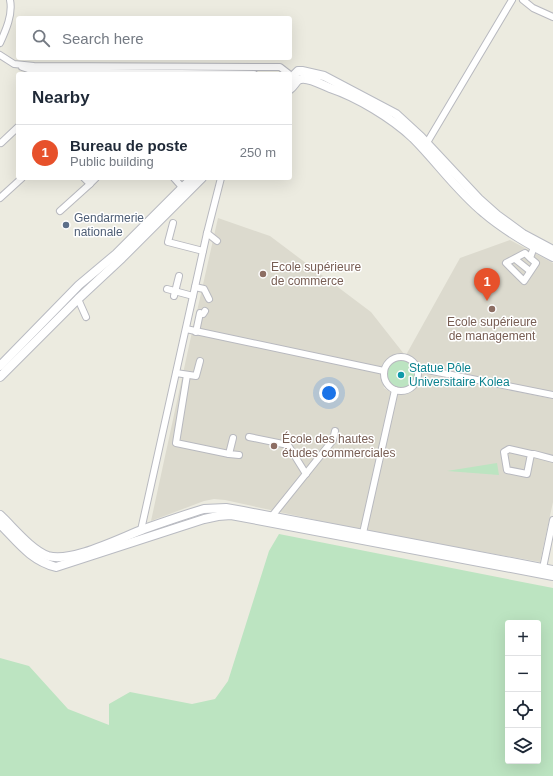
<!DOCTYPE html>
<html lang="en">
<head>
<meta charset="utf-8">
<style>
	body { margin:0; font-family:Arial,sans-serif; background:#f6f6f7; color:#1f2937 }
	.controls { position:absolute; right:12px; bottom:12px; display:grid; overflow:hidden; border-radius:4px; box-shadow:0 4px 16px #0002 }
	.controls button { width:36px; height:36px; display:grid; place-items:center; padding:0; border:0; border-bottom:1px solid #e0e1e3; background:#fff; color:#1f2937; font:20px sans-serif }
	.you { position:absolute; left:329px; top:393px; width:14px; height:14px; margin:-10px; border:3px solid #fff; border-radius:50%; background:#1a73e8; box-shadow:0 0 0 6px #1a73e833 }
	.badge { display:grid; place-items:center; width:26px; height:26px; border-radius:50%; background:#e7512b; color:#fff; font-size:13px; font-weight:700 }
	.pin { position:absolute; translate:-50% -33px; filter:drop-shadow(0 1px 2px #0008) }
	.pin::after { content:''; position:absolute; top:21px; width:14px; height:12px; background:inherit; clip-path:polygon(0 0,100% 0,50% 100%) }
	.list { margin:0; padding:0; list-style:none }
	h2 { display:flex; justify-content:space-between; align-items:center; height:52px; margin:0; padding:0 16px; font-size:17px }
	h2 small { font-size:13px; font-weight:400; color:#747a83 }
	.list li { display:grid; grid-template-columns:26px 1fr auto; gap:12px; align-items:center; box-sizing:border-box; height:56px; padding:0 16px; border-top:1px solid #e0e1e3 }
	.list b { display:block; font-size:15px; white-space:nowrap }
	.list p { margin:0; font-size:13px; white-space:nowrap; color:#747a83 }
	.list em { font-size:13px; font-style:normal; color:#747a83 }
	.icon { flex:none; width:22px; height:22px; fill:none; stroke:currentColor; stroke-width:2; stroke-linecap:round; stroke-linejoin:round }
	.map { position:relative; flex:none; width:553px; height:776px; overflow:hidden }
	.search { position:absolute; background:#fff; box-shadow:0 4px 16px #0002; left:16px; top:16px; width:276px; height:44px; display:flex; align-items:center; gap:10px; box-sizing:border-box; padding:0 14px; border-radius:4px; color:#747a83; font-size:15px }
	.panel { position:absolute; background:#fff; box-shadow:0 4px 16px #0002; left:16px; top:72px; width:276px; height:108px; border-radius:4px }
	.map>svg:first-child { display:block }
</style>
</head>
<body>
<div class="map">
<svg width="553" height="776" viewBox="0 0 553 776">
	<rect width="100%" height="100%" fill="#ecebe0"/>
	<g fill="#dcdace">
		<polygon points="218,218 270,236 371,312 404,354 399,354 389,357 382,365 381,369 193,329"/>
		<polygon points="510,240 553,263 553,393 420,366 410,357 406,355 460,258"/>
		<polygon points="192,332 380,373 384,388 392,393 361,530 225,500 214,499 204,501 151,521"/>
		<polygon points="420,373 553,399 553,502 540,562 366,531 397,394 404,394 413,389 418,383"/>
	</g>
	<g fill="#bce4c1" fill-rule="evenodd">
		<circle cx="401" cy="374" r="14"/>
		<polygon points="497,463 499,475 447,471"/>
		<path d="M279,534L553,588V776H0V658L29,666L68,709L109,725V704L130,692L192,704L215,699L228,681L269,551ZM508,623H538V761H508Z"/>
	</g>
	<g fill="none" stroke-linecap="round" stroke-linejoin="round">
		<defs>
			<g id="street">
				<polyline points="523,0 533,8 553,17"/>
				<path d="M0,43C6,30 13,14 10,0"/>
				<polyline points="0,55 14,64 34,66 280,67 289,74"/>
				<polyline points="22,67 34,71 254,74"/>
				<polyline points="1,143 18,127"/>
				<polyline points="425,146 512,0"/>
				<polyline points="84,178 90,184 96,178"/>
				<polyline points="174,178 182,187"/>
				<polyline points="0,198 22,178"/>
				<polyline points="60,211 90,184"/>
				<polyline points="173,223 168,242 203,251"/>
				<polyline points="207,233 217,241"/>
				<polyline points="530,258 536,263 524,281 506,263 525,253 530,258 534,247"/>
				<polyline points="515,259 530,271"/>
				<polyline points="195,287 204,289 209,299"/>
				<polyline points="167,289 193,296"/>
				<polyline points="174,296 179,276"/>
				<polyline points="78,299 86,317"/>
				<polyline points="186,329 384,371"/>
				<polyline points="196,332 200,313 203,314 205,311"/>
				<circle cx="401" cy="374" r="17"/>
				<polyline points="417,368 553,395"/>
				<polyline points="176,373 196,376 200,361"/>
				<polyline points="187,375 176,443 229,454"/>
				<polyline points="249,437 288,445 306,474"/>
				<polyline points="233,438 229,454 239,455"/>
				<polyline points="531,454 527,474 507,470 504,452 509,449 531,454 534,454 553,459"/>
				<polyline points="272,516 333,440 335,431"/>
				<polyline points="141,530 207,233 221,178"/>
				<polyline points="363,533 395,390"/>
				<polyline points="543,568 553,520"/>
			</g>
			<g id="secondary">
				<polyline points="290,79 298,71 302,71 324,76 396,114 421,137 479,199 497,215 523,234 553,250"/>
				<path d="M290,89C293,87 295,83 298,80C306,75 322,85 330,88C357,97 392,118 413,138C437,162 457,191 484,213C505,231 528,244 553,257"/>
				<polyline points="0,366 79,285 116,254 192,178"/>
				<polyline points="0,377 78,299 122,258 202,178"/>
				<path d="M0,515C13,527 31,550 48,556C72,563 120,538 144,529C164,522 184,515 204,509L226,508L243,511L553,570"/>
				<path d="M0,524C18,542 30,560 56,567L204,519L218,516L231,515L553,576"/>
			</g>
		</defs>
		<use href="#street" stroke="#b8b9bf" stroke-width="8"/>
		<use href="#secondary" stroke="#b9bbc2" stroke-width="10"/>
		<use href="#street" stroke="#fff" stroke-width="6"/>
		<use href="#secondary" stroke="#fff" stroke-width="8"/>
	</g>
	<circle fill="#5c6f8a" stroke="#fff" stroke-width="1.5" cx="66" cy="225" r="4"/>
	<g fill="#8d6e63" stroke="#fff" stroke-width="1.5">
		<circle cx="263" cy="274" r="4"/>
		<circle cx="492" cy="309" r="4"/>
		<circle cx="274" cy="446" r="4"/>
	</g>
	<circle fill="#0f9aa8" stroke="#fff" stroke-width="1.5" cx="401" cy="375" r="4"/>
	<g text-anchor="middle" dominant-baseline="central" stroke-width="3" stroke-linejoin="round" paint-order="stroke">
		<g font-size="12" fill="#4e5e75" stroke="#fff" text-anchor="start">
			<text x="74" y="218">Gendarmerie<tspan x="74" dy="14">nationale</tspan></text>
		</g>
		<g font-size="12" fill="#785e54" stroke="#fff" text-anchor="start">
			<text x="271" y="267">Ecole supérieure<tspan x="271" dy="14">de commerce</tspan></text>
			<text x="492" y="322" text-anchor="middle">Ecole supérieure<tspan x="492" dy="14">de management</tspan></text>
			<text x="282" y="439">École des hautes<tspan x="282" dy="14">études commerciales</tspan></text>
		</g>
		<g font-size="12" fill="#0d838f" stroke="#fff" text-anchor="start">
			<text x="409" y="368">Statue Pôle<tspan x="409" dy="14">Universitaire Kolea</tspan></text>
		</g>
	</g>
</svg>
<div class="controls">
<button>+</button>
<button>−</button>
<button><svg class="icon" aria-label="locate" viewBox="0 0 24 24"><circle cx="12" cy="12" r="6"/><path d="M12 2v4M12 18v4M2 12h4M18 12h4"/></svg></button>
<button><svg class="icon" aria-label="layers" viewBox="0 0 24 24"><path d="M12 4l9 5-9 5-9-5zM3 14l9 5 9-5"/></svg></button>
</div>
<div class="you"></div>
<div class="pin badge" style="left:487px;top:301px">1</div>
<div class="search"><svg class="icon" aria-label="search" viewBox="0 0 24 24"><circle cx="10" cy="10" r="6"/><path d="M15 15l6 6"/></svg>Search here</div>
<section class="panel">
<h2>Nearby<small></small></h2>
<ul class="list">
<li><span class="badge">1</span><div><b>Bureau de poste</b><p>Public building</p></div><em>250 m</em></li>
</ul>
</section>
</div>
</body>
</html>
